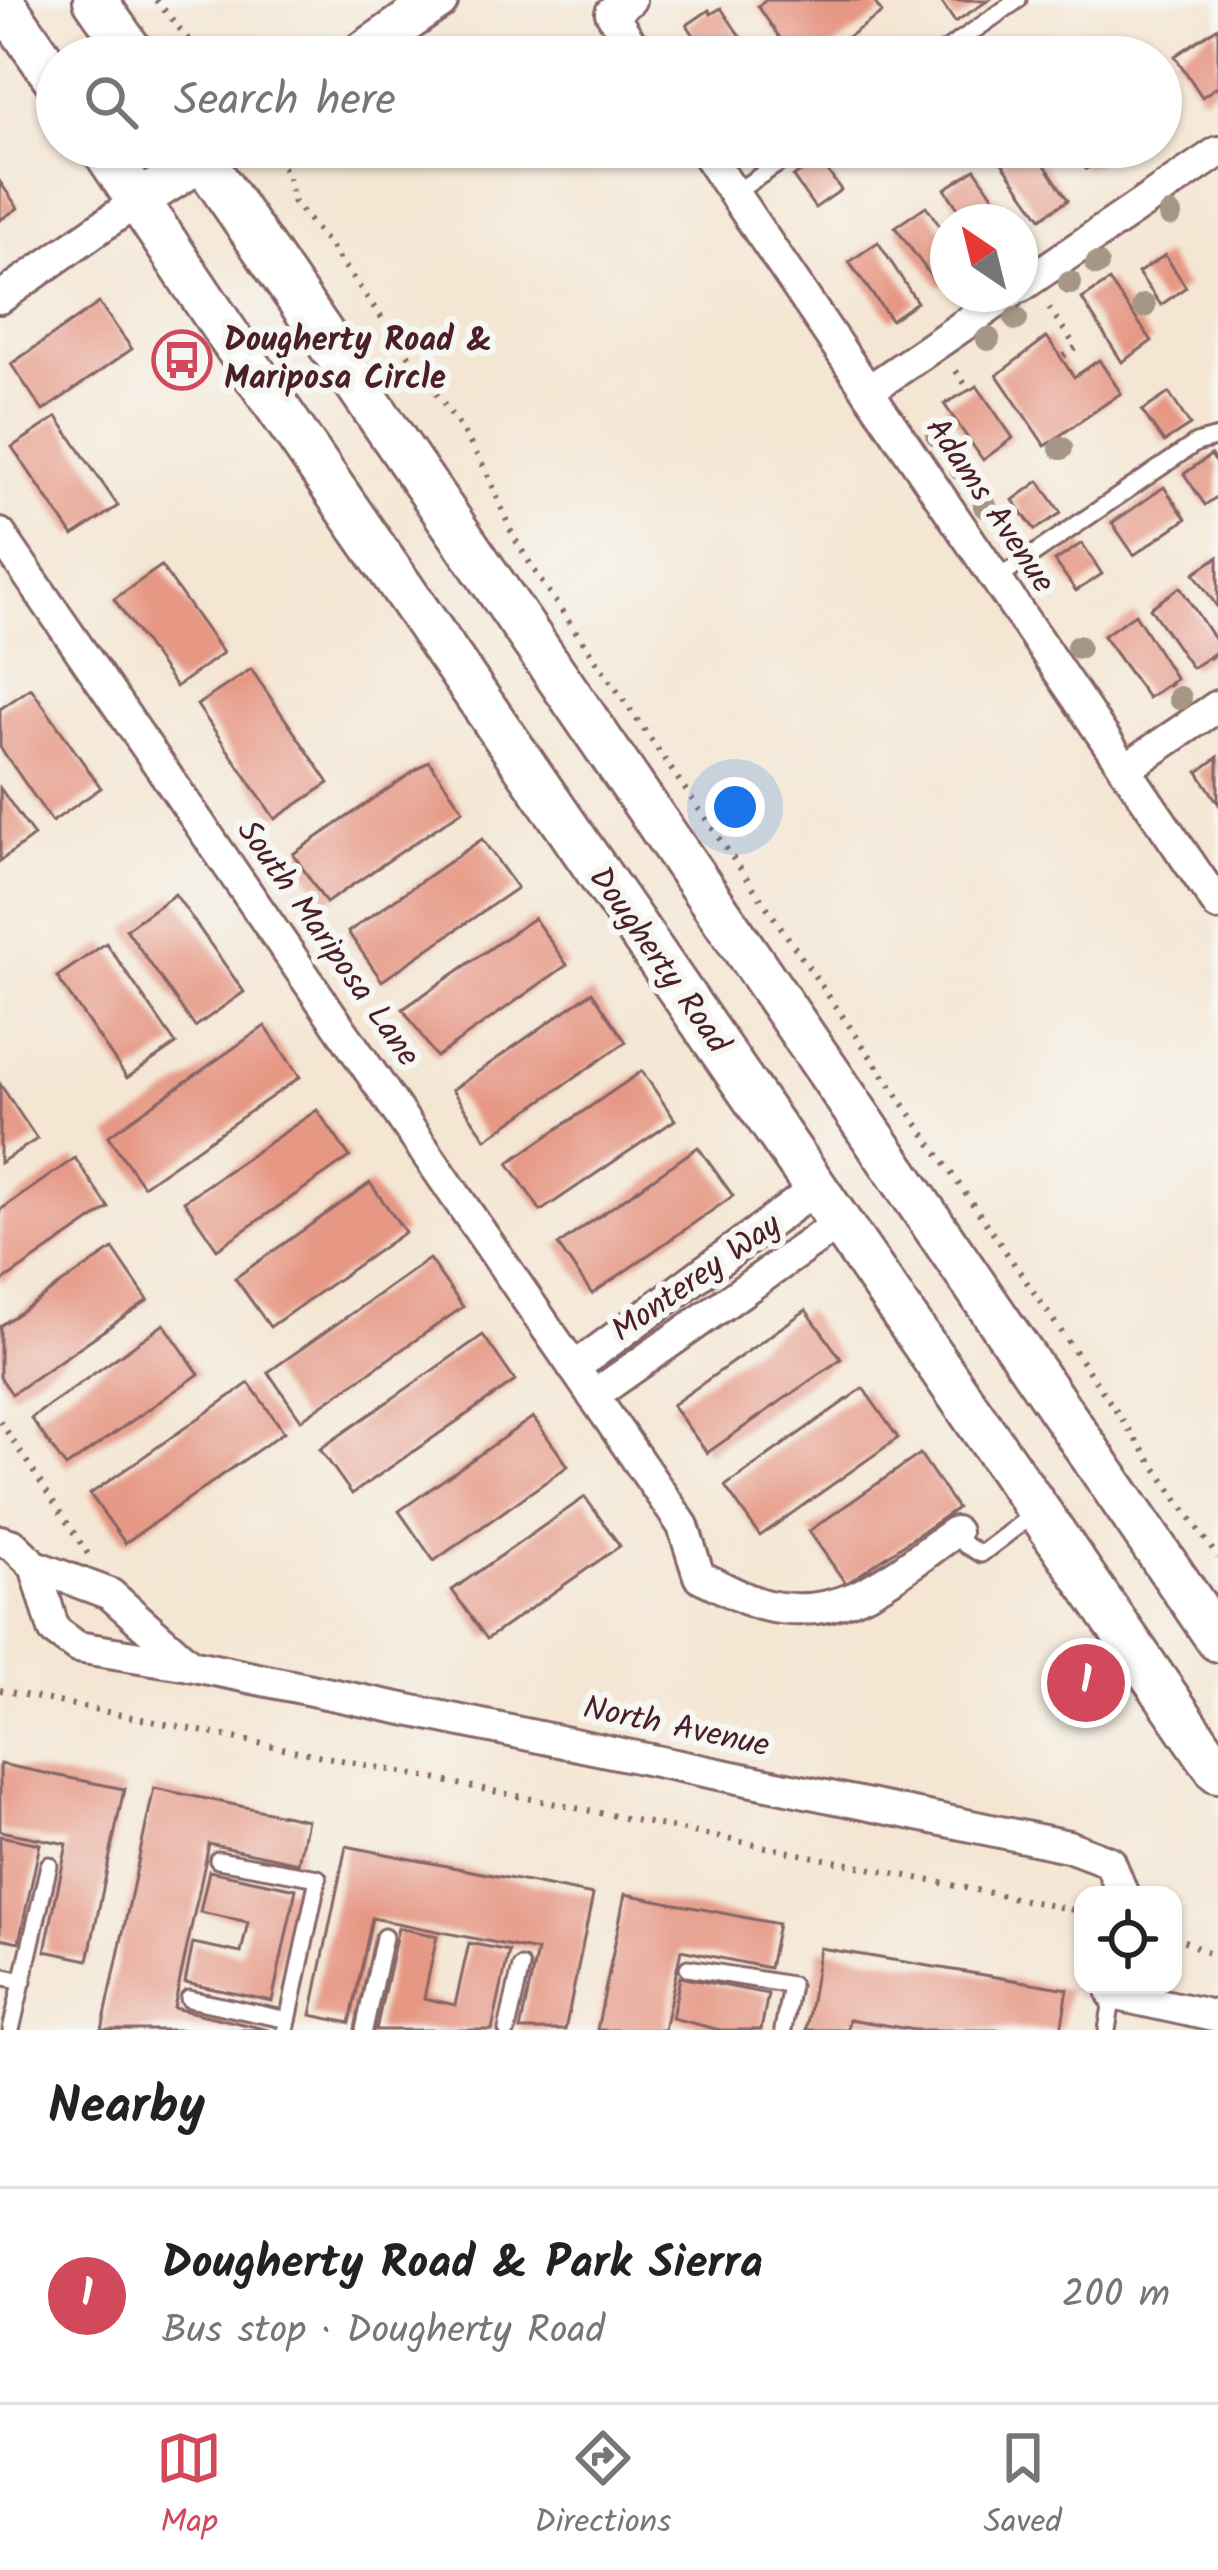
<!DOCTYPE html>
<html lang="en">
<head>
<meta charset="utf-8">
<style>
	body { margin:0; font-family:Kalam,sans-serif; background:#f6f6f6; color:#222 }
	.controls { position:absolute; right:36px; bottom:36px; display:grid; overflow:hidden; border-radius:24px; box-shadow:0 3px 9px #0004 }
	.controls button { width:108px; height:108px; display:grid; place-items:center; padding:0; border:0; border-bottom:3px solid #e0e0e0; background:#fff; color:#222; font:60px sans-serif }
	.compass { position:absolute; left:930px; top:204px; width:108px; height:108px; border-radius:50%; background:#fff; box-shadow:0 3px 9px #0004; rotate:325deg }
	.you { position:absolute; left:735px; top:807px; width:42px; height:42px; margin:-30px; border:9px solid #fff; border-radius:50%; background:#1a73e8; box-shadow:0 0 0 18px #1a73e833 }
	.badge { display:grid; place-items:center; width:78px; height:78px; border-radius:50%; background:#d1495b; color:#fff; font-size:39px; font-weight:700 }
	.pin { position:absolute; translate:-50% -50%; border:6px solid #fff; box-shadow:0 3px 12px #0006 }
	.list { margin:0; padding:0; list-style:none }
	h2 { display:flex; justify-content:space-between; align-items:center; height:156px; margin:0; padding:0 48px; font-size:51px }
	h2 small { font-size:39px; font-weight:400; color:#767676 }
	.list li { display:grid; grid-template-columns:78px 1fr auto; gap:36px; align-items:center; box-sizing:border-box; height:216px; padding:0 48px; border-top:3px solid #e0e0e0 }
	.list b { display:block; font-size:45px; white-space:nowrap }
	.list p { margin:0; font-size:39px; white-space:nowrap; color:#767676 }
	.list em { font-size:39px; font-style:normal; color:#767676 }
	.icon { flex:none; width:66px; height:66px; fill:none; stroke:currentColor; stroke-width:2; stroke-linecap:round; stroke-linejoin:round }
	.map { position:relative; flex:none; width:1218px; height:2030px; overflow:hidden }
	.search { position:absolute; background:#fff; box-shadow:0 3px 9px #0004; left:36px; right:36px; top:36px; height:132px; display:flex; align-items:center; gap:30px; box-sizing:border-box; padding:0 42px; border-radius:66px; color:#767676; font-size:45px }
	.sheet { height:372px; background:#fff }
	nav { display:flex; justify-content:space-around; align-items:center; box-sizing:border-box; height:168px; border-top:3px solid #e0e0e0; background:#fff; font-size:33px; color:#767676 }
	nav a { display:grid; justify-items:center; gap:6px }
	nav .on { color:#d1495b }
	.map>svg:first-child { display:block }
</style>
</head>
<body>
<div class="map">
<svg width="1218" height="2030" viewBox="0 0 1218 2030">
	<rect width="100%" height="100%" fill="#f6f6f2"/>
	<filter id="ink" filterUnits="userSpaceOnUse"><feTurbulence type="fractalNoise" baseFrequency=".00833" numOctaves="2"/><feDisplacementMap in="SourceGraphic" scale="24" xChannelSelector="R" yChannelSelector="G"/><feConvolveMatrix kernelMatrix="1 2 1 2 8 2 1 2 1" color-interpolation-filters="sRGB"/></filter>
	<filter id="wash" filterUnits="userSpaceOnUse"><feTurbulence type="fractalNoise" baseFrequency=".004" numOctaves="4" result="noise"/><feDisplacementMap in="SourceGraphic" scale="48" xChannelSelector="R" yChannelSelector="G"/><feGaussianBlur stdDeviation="2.7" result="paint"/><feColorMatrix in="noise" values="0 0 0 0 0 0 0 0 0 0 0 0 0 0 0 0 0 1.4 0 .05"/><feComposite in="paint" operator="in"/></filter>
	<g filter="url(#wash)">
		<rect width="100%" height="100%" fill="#f4e6d3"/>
		<g id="blocks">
			<g fill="#e69885">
				<polygon points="766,0 873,0 882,13 819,57 793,57 758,6"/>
				<polygon points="940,0 989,0 955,22"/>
				<polygon points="721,8 754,57 709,57 687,25 709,10 711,14"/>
				<polygon points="1218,27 1218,86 1202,97 1175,56"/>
				<polygon points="865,147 904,147 878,166"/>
				<polygon points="1018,147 1033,147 1068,200 1041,218 1000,160"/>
				<polygon points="1070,147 1124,147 1086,169"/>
				<polygon points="819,159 841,190 815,208 793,177"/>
				<polygon points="975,169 1011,222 967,222 945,189"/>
				<polygon points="0,182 18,208 0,220"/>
				<polygon points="926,206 948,238 948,281 939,287 895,227"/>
				<polygon points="878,242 917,302 891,320 849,262"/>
				<polygon points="1165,255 1186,287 1161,305 1138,273"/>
				<polygon points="1109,281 1152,341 1122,362 1082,299"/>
				<polygon points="99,303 132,349 43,411 11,364"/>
				<polygon points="1047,337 1074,377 1099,360 1121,393 1045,446 997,375"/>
				<polygon points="977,386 1013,438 983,460 944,404"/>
				<polygon points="1169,393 1190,425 1164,442 1142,411"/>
				<polygon points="57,417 118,506 73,536 12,447"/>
				<polygon points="1211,455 1218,466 1218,496 1205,505 1184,474"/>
				<polygon points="1039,481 1061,513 1035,530 1013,500"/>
				<polygon points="1164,487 1186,519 1134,555 1112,523"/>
				<polygon points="1082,543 1102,574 1076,591 1055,561"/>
				<polygon points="1218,557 1218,608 1194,573"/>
				<polygon points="161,566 223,653 176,687 114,599"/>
				<polygon points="1180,587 1218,645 1218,651 1192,668 1150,608"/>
				<polygon points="1135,614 1176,679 1148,698 1103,636"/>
				<polygon points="251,669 329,783 275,819 197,705"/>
				<polygon points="31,688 101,788 52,822 0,747 0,709"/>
				<polygon points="1218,757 1218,803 1198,772"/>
				<polygon points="429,761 463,810 326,903 293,854"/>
				<polygon points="0,788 34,836 0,861"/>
				<polygon points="482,839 517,888 382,981 348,932"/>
				<polygon points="175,894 244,992 195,1027 126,929"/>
				<polygon points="534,918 567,965 436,1057 403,1009"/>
				<polygon points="106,943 176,1044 127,1078 57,977"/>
				<polygon points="592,992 626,1042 486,1139 452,1090"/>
				<polygon points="265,1026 300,1077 143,1186 108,1136"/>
				<polygon points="642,1071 675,1120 541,1211 508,1163"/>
				<polygon points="0,1084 37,1139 0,1163"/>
				<polygon points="317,1110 350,1157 217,1249 184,1201"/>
				<polygon points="698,1147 733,1196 592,1294 558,1245"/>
				<polygon points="75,1158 109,1208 0,1283 0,1210"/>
				<polygon points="370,1183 405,1232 270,1327 235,1278"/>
				<polygon points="113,1249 148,1300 12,1394 0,1377 0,1326"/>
				<polygon points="429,1259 463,1307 301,1420 268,1372"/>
				<polygon points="806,1310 841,1359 707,1453 672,1405"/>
				<polygon points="164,1324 199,1374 66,1467 31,1418"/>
				<polygon points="483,1335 515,1381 352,1494 320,1449"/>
				<polygon points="249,1383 284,1432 125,1543 90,1494"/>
				<polygon points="863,1388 898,1438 760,1536 725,1486"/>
				<polygon points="533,1417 568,1466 434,1561 399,1511"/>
				<polygon points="920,1454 957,1508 846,1584 809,1531"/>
				<polygon points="585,1497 620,1546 487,1639 452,1590"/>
				<polygon points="0,1764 124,1789 88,1960 45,1951 67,1844 0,1831"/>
				<polygon points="154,1788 307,1820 298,1863 209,1844 174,2008 269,2030 102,2030"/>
				<polygon points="0,1836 40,1844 19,1942 0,1938"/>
				<polygon points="346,1846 593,1895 565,2030 520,2030 537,1951 372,1918 350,2023 311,2015"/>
				<polygon points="209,1871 296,1889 272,2001 185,1983 193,1943 241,1953 248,1922 200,1912"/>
				<polygon points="625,1894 778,1924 769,1968 681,1950 664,2030 597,2030"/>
				<polygon points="398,1928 437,1936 424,1998 455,2005 469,1943 509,1951 492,2030 376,2030"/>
				<polygon points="820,1948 1068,1989 1061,2030 914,2030 849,2019 847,2030 806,2030"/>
				<polygon points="680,1977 768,1994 761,2030 720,2030 672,2018"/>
			</g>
		</g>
	</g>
	<g filter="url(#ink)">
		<use href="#blocks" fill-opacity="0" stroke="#866566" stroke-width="3"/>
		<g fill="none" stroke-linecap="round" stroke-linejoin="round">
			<defs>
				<g id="service">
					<polyline points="936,57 1018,0"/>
					<polyline points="733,194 803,147"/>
					<polyline points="996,580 1196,443 1218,437"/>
					<polyline points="955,1532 965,1545 981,1554 1036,1512"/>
					<polyline points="218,1860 318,1878 286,2030"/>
					<polyline points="688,1968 791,1985 783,2030"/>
					<polyline points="0,1976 23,1981"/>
					<polyline points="189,1999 288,2020"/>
					<polyline points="11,2030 49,1865"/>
					<polyline points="364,2030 384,1937"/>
					<polyline points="507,2030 521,1967"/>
					<polyline points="1107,2030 1113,1994"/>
				</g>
				<g id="minor">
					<polyline points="630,0 611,13 640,57"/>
					<polyline points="702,147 1218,905"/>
					<polyline points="1020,287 1218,152"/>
					<polyline points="0,298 136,202"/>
					<polyline points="868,391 1009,294"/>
					<path d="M0,534L683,1526L699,1576C721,1586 745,1601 768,1606C846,1623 896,1573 955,1532"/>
					<polyline points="1125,769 1218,706"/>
					<polyline points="574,1368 815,1189"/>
					<polyline points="593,1396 842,1221"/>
					<polyline points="0,1541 13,1545 35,1566 110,1594 190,1665"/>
					<polyline points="35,1566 54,1630 77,1647 190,1665 1068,1846 1110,1862 1123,1895"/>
					<polyline points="1114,1985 1113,1994 1218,2017"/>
				</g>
				<g id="tertiary">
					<polyline points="356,57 438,0"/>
					<polyline points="136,202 223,147"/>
				</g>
				<g id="secondary">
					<polyline points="1,0 57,81"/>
					<polyline points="95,0 135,57"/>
					<polyline points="102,147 225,331 1218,1771"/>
					<polyline points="194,147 1218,1640"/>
				</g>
			</defs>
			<use href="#service" stroke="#866566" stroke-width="21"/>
			<use href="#minor" stroke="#866566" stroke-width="36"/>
			<use href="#tertiary" stroke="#866566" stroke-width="45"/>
			<use href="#secondary" stroke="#866566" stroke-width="48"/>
			<g stroke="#866566" stroke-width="6" stroke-dasharray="3 9" stroke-linecap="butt">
				<polyline points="156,0 203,57"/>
				<polyline points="269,147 287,173 293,201 330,246 461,428 487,472 513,536 543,584 1218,1558"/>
				<polyline points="1049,308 1076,347 1061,358"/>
				<polyline points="956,371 970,391"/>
				<polyline points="1210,656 1216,665"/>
				<polyline points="1169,684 1175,693"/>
				<polyline points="0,1421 88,1554"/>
				<polyline points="0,1690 1083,1912"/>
				<polyline points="1173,1935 1218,1958"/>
			</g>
			<use href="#service" stroke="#fff" stroke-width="15"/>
			<use href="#minor" stroke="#fff" stroke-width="30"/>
			<use href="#tertiary" stroke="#fff" stroke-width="39"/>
			<use href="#secondary" stroke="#fff" stroke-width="42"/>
		</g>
		<g fill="#a59685">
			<circle cx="1170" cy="215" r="12"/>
			<circle cx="1097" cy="264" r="12"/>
			<circle cx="1070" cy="283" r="12"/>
			<circle cx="1144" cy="306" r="12"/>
			<circle cx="1016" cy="319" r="12"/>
			<circle cx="988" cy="339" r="12"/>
			<circle cx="937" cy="435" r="12"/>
			<circle cx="1061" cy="448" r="12"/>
			<circle cx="961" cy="469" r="12"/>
			<circle cx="985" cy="506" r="12"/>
			<circle cx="1078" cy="647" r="12"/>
			<circle cx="1180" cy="698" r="12"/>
		</g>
	</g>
	<defs>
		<symbol id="bus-ring" viewBox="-11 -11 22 22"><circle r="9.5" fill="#f6f6f2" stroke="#d1495b" stroke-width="1.5"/><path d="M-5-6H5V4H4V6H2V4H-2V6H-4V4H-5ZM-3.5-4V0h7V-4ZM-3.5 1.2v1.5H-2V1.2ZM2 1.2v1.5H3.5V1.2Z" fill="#d1495b"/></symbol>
	</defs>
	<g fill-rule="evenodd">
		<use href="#bus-ring" x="149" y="327" width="66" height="66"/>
	</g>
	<g text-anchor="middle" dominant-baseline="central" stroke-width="12" stroke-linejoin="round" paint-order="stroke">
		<g font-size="33" font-weight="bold" fill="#4a1f2b" stroke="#f6f6f2" text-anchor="start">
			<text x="224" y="341">Dougherty Road &amp;<tspan x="224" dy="38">Mariposa Circle</tspan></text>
		</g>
		<g font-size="33" fill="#4a1f2b" stroke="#f6f6f2">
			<text transform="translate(989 506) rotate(56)">Adams Avenue</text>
			<text transform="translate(327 944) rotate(55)">South Mariposa Lane</text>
			<text transform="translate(658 961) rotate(55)">Dougherty Road</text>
			<text transform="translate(697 1279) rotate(-35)">Monterey Way</text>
			<text transform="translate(676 1728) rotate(12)">North Avenue</text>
		</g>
	</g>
</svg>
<div class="controls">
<button><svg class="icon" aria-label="locate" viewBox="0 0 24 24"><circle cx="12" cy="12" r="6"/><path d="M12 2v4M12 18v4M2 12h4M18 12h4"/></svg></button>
</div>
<svg class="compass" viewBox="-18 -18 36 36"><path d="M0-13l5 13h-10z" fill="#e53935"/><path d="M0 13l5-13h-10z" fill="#767676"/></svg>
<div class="you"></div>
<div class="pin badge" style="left:1086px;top:1683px">1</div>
<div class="search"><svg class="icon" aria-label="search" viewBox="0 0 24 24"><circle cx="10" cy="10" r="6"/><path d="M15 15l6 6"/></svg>Search here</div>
</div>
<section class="sheet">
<h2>Nearby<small></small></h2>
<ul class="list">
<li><span class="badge">1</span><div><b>Dougherty Road &amp; Park Sierra</b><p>Bus stop · Dougherty Road</p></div><em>200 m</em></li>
</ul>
</section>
<nav>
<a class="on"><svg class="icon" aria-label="map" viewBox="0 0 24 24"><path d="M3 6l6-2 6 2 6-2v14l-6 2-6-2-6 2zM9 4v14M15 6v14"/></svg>Map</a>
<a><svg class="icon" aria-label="directions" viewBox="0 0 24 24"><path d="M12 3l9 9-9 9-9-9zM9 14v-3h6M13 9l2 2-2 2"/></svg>Directions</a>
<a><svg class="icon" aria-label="saved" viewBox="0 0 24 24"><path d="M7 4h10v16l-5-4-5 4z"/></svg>Saved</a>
</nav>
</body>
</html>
